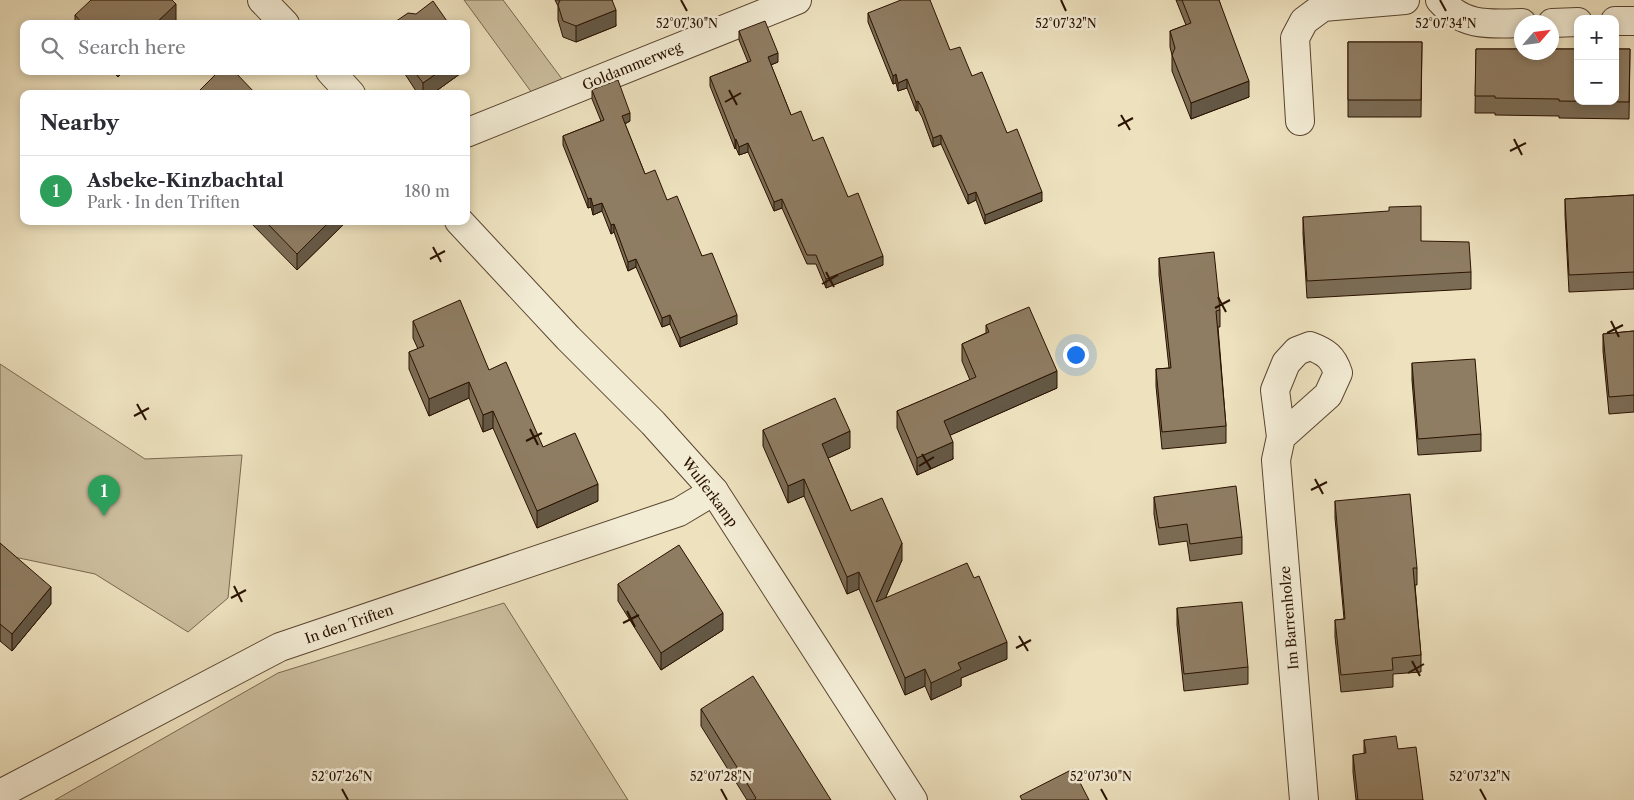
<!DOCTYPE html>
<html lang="en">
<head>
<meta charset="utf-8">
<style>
	body { margin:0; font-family:"Libre Caslon Text",serif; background:#f7f7f7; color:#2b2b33 }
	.controls { position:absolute; right:15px; top:15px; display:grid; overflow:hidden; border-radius:10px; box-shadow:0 2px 8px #0003 }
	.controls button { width:45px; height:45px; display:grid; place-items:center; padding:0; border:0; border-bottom:1px solid #e1e1e2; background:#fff; color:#2b2b33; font:25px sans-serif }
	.compass { position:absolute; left:1514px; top:15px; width:45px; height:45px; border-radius:50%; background:#fff; box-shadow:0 2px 8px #0003; rotate:62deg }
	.you { position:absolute; left:1075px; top:354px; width:18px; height:18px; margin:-12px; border:4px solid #fff; border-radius:50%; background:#1a73e8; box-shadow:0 0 0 8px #1a73e833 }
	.badge { display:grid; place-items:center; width:32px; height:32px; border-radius:50%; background:#d93025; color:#fff; font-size:16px; font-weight:700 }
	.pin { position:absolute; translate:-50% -41px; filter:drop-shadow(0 1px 2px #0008) }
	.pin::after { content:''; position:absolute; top:26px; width:18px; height:15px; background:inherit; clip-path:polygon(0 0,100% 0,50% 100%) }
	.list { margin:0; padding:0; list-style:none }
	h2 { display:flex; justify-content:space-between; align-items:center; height:65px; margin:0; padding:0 20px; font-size:21px }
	h2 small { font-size:16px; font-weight:400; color:#7c7c81 }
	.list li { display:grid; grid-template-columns:32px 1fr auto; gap:15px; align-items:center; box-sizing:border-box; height:70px; padding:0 20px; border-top:1px solid #e1e1e2 }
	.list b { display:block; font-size:19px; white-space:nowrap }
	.list p { margin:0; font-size:16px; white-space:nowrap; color:#7c7c81 }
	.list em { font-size:16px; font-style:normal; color:#7c7c81 }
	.icon { flex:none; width:28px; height:28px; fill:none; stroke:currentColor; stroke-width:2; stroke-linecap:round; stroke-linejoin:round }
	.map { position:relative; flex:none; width:1634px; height:800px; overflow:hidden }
	.search { position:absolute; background:#fff; box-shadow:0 2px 8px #0003; left:20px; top:20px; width:450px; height:55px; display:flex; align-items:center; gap:12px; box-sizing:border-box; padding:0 18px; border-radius:10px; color:#7c7c81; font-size:19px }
	.panel { position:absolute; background:#fff; box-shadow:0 2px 8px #0003; left:20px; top:90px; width:450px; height:135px; border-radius:10px }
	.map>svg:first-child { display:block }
</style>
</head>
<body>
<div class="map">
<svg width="1634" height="800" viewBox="0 0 1634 800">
	<rect width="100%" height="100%" fill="#ede1be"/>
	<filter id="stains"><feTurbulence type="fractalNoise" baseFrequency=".004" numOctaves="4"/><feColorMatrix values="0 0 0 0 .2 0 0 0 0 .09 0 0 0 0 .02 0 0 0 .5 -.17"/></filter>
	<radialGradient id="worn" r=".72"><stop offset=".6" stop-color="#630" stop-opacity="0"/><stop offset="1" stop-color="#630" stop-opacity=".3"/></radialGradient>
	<g fill="#ccbe9e" stroke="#7a684f">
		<polygon points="464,0 503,0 562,79 532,93"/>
		<polygon points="0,364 145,459 242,455 228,598 188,632 95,574 0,554"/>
		<polygon points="504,603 628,800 55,800 278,673"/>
	</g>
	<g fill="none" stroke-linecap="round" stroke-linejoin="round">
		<defs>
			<g id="street">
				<polyline points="262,0 285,24"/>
				<path d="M1440,0C1464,27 1488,24 1522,23"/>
				<polyline points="1615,21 1634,21"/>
				<polyline points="1552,23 1578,22"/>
				<polyline points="330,71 351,94"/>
				<polyline points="1300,121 1295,38 1304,21 1323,7 1405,0"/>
				<polyline points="466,133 797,0"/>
				<polyline points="459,221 568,338 653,423 714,491 913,800"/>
				<path d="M1281,437L1328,395L1338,373C1333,357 1326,352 1310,346L1297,351L1286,363L1275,390L1281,437L1276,460L1304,800"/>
				<polyline points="0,794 280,647 679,512 714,491"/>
			</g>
		</defs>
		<use href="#street" stroke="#5a4530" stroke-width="30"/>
		<use href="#street" stroke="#f3ecd5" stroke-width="28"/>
	</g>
	<g fill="#7b6c55" stroke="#291100">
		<polygon points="555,0 612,0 616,26 576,42 563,37 558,20 558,6"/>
		<polygon points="1176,0 1219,0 1249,97 1191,119 1172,71 1172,55 1170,47 1170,31 1186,25"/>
		<polygon points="868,13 950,50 972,76 1007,133 1042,201 985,224 976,200 968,204 941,144 933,147 922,117 918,110 916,111 907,88 898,91 896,83 893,84 868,22"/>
		<polygon points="75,15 176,20 172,24 75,24"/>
		<polygon points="739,31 778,62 771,65 791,115 813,141 848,197 883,265 826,288 816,264 807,264 782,208 774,211 748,152 739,155 736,148 735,149 710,86 710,77 748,62 739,40"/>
		<polygon points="1348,42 1422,42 1421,117 1348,117"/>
		<polygon points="1476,49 1630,49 1629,119 1559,118 1559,116 1495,115 1495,113 1475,113"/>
		<polygon points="112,71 124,71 118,77"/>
		<polygon points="403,71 464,71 432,94 418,94"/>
		<polygon points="592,90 630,121 625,124 645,174 667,200 702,256 737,324 680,347 670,324 662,327 636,267 628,271 614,232 611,234 602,211 593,215 591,207 588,208 563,145 563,136 601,121 592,99"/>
		<polygon points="1634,195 1634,289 1569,292 1565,215 1565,199"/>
		<polygon points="1303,217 1421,241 1471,272 1471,289 1307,298 1303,234"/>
		<polygon points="249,221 347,221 297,270"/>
		<polygon points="1159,258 1220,310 1220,327 1218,327 1226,426 1226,443 1162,449 1156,386 1156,369 1169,368 1159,275"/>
		<polygon points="413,321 489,370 543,447 598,501 537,528 493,428 483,432 469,398 429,416 409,369 409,352 418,349 413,338"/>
		<polygon points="986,325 1057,388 950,435 953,459 917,475 897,428 897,411 970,380 962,361 962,344 986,333"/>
		<polygon points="1634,331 1634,412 1609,414 1603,351 1603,334"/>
		<polygon points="1412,363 1481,434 1481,451 1418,455 1412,380"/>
		<polygon points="763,430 850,448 828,458 851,511 902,560 885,599 1007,659 961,678 961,686 931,700 925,686 905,695 859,589 847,594 804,496 788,503 763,446"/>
		<polygon points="1154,497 1242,537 1242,554 1190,561 1187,541 1159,545 1154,514"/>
		<polygon points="1335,501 1417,568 1417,585 1415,585 1421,655 1421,672 1393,674 1393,687 1341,692 1335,637 1335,620 1344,619 1335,518"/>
		<polygon points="0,543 51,604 12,651 0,641"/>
		<polygon points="618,584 723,630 661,670 618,601"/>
		<polygon points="1177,608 1248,667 1248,684 1184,691 1177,625"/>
		<polygon points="701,709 831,800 747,800 701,726"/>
		<polygon points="1364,740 1398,749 1423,800 1356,800 1353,772 1353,755 1364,754"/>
	</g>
	<g fill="#645845" stroke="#291100">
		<polygon points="176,4 176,20 172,24 155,24"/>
		<polygon points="616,10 616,26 576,42 576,26"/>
		<polygon points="468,51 468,68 466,69 466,52"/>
		<polygon points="778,53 778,62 768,66 768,57"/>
		<polygon points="118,71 124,71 118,77"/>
		<polygon points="440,71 464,71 432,94 423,94 423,83"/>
		<polygon points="896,74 896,83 893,84 893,76"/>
		<polygon points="907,79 907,88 898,91 898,83"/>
		<polygon points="1249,81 1249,97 1191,119 1191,103"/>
		<polygon points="918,101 918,110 916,111 916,102"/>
		<polygon points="630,113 630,121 622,125 622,116"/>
		<polygon points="941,135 941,144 933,147 933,138"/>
		<polygon points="736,139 736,148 735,149 735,140"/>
		<polygon points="748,143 748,152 739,155 739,147"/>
		<polygon points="976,192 976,200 968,204 968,195"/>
		<polygon points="1042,192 1042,201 985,224 985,215"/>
		<polygon points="591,198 591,207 588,208 588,199"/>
		<polygon points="782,199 782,208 774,211 774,202"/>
		<polygon points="602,203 602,211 593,215 593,206"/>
		<polygon points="330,221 347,221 297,270 297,254"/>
		<polygon points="614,224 614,232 611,234 611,225"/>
		<polygon points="883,256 883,265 826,288 826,279"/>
		<polygon points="636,259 636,267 628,271 628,262"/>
		<polygon points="670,315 670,324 662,327 662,318"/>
		<polygon points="737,315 737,324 680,347 680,338"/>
		<polygon points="1057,371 1057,388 944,438 944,421"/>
		<polygon points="469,382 469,398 429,416 429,399"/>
		<polygon points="493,411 493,428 483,432 483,415"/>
		<polygon points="850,431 850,448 822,461 822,444"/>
		<polygon points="953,442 953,459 917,475 917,458"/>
		<polygon points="804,479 804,496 788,503 788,486"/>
		<polygon points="598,484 598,501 537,528 537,511"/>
		<polygon points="902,543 902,560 878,615 876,602"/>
		<polygon points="859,572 859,589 847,594 847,577"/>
		<polygon points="51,587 51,604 12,651 12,634"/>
		<polygon points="723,613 723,630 661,670 661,653"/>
		<polygon points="1007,642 1007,659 961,678 961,686 931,700 931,683 958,663"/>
		<polygon points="925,669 925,686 905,695 905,678"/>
	</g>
	<g fill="#8f7d63" stroke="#291100">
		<polygon points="91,0 172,0 176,4 155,24 83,24 75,15"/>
		<polygon points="560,0 612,0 616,10 576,26 563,21 558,5"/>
		<polygon points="901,0 930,0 950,50 960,47 972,76 982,72 1007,133 1017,129 1042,192 985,215 976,192 968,195 941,135 933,138 922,108 918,101 916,102 907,79 898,83 896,74 893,76 868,13"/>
		<polygon points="1182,0 1219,0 1249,81 1191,103 1172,55 1175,48 1170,31 1191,23"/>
		<polygon points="433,1 449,24 392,24 408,13 416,14"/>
		<polygon points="765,21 778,53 768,57 791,115 801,111 813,141 823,137 848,197 858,193 883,256 826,279 816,255 807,255 782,199 774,202 748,143 739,147 736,139 735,140 710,77 751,61 739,31"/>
		<polygon points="1348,42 1422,42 1421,100 1348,100"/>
		<polygon points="1476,49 1522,49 1522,52 1552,52 1552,49 1578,49 1578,101 1615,101 1615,49 1630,49 1629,102 1559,101 1559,99 1495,98 1495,96 1475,96"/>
		<polygon points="219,71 234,71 256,94 196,94"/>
		<polygon points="414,71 440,71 423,83"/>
		<polygon points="618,80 630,113 622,116 645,174 655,170 667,200 677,196 702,256 712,253 737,315 680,338 670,315 662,318 636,259 628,262 614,224 611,225 602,203 593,206 591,198 588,199 563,136 604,120 592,90"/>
		<polygon points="1634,195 1634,272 1569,275 1565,199"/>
		<polygon points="1421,206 1421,241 1469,242 1471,272 1307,281 1303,217 1389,211 1389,207"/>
		<polygon points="265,221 330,221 297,254"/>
		<polygon points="1214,252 1220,310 1216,311 1226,426 1162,432 1156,369 1171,368 1159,258"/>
		<polygon points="460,300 489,370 506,362 543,447 575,433 598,484 537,511 493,411 483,415 469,382 429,399 409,352 424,346 413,321"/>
		<polygon points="1029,307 1057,371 944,421 953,442 917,458 897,411 976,377 962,344 989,332 986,325"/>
		<polygon points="1634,331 1634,395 1609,397 1603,334"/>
		<polygon points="1475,359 1481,434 1418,439 1412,363"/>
		<polygon points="835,398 850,431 822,444 851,511 882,498 902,543 876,602 967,563 974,578 979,576 1007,642 958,663 961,669 931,683 925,669 905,678 859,572 847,577 804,479 788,486 763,430"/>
		<polygon points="1236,486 1242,537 1190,544 1187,524 1159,528 1154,497"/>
		<polygon points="1410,494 1417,568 1413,568 1421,655 1392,658 1393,670 1341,675 1335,620 1345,619 1335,501"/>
		<polygon points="0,543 51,587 12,634 0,624"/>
		<polygon points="679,545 723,613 661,653 618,584"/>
		<polygon points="1242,602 1248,667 1184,674 1177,608"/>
		<polygon points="753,676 831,800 754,800 756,798 701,709"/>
		<polygon points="1396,736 1398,749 1416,747 1423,800 1358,800 1353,755 1366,753 1364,740"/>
		<polygon points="1073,769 1089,800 1022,800 1020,796"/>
	</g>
	<path fill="none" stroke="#291100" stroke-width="2" d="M681,0L687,11M1061,0L1066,11M1440,0L1446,11M729,90L737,105M725,102L741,93M1121,115L1130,130M1118,126L1133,118M1514,139L1522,155M1510,151L1526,143M433,247L441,262M430,259L445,251M826,272L834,287M822,284L838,275M1218,297L1226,312M1215,308L1230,300M1611,321L1619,337M1607,333L1623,325M137,404L146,420M134,416L149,408M530,429L538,445M526,441L542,433M922,454L931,469M919,466L934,457M1315,479L1323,494M1311,490L1327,482M234,586L242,602M231,598L246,590M627,611L635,627M623,623L639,615M1019,636L1028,651M1016,648L1031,640M1412,661L1420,676M1408,673L1424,664M342,789L348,800M721,789L727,800M1101,789L1107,800M1480,789L1486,800"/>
	<g text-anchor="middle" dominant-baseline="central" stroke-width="5" stroke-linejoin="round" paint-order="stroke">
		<g font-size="14" fill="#291100" stroke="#f3ecd5">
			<text transform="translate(632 66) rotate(-22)">Goldammerweg</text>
			<text transform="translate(710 492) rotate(53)">Wulferkamp</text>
			<text transform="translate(1289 618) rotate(-95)">Im Barrenholze</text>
			<text transform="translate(349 624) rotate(-19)">In den Triften</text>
		</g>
	</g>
	<g font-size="12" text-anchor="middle" fill="#291100" stroke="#f3ecd5" stroke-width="5" stroke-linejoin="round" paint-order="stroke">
		<text x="687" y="28">52°07'30"N</text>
		<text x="1066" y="28">52°07'32"N</text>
		<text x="1446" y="28">52°07'34"N</text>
		<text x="342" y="781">52°07'26"N</text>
		<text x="721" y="781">52°07'28"N</text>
		<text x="1101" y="781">52°07'30"N</text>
		<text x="1480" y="781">52°07'32"N</text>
	</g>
	<rect width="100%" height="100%" filter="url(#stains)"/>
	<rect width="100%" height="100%" fill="url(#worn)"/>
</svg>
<div class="controls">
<button>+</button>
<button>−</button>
</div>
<svg class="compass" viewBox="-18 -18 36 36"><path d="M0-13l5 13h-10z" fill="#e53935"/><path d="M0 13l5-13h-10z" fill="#7c7c81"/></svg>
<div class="you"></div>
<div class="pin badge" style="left:104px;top:516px;background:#2e9e5b">1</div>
<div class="search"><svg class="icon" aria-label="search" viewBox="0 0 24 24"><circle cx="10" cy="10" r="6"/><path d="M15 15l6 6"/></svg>Search here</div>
<section class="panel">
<h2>Nearby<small></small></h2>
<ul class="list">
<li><span class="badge" style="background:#2e9e5b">1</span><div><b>Asbeke-Kinzbachtal</b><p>Park · In den Triften</p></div><em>180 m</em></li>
</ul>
</section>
</div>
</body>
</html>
